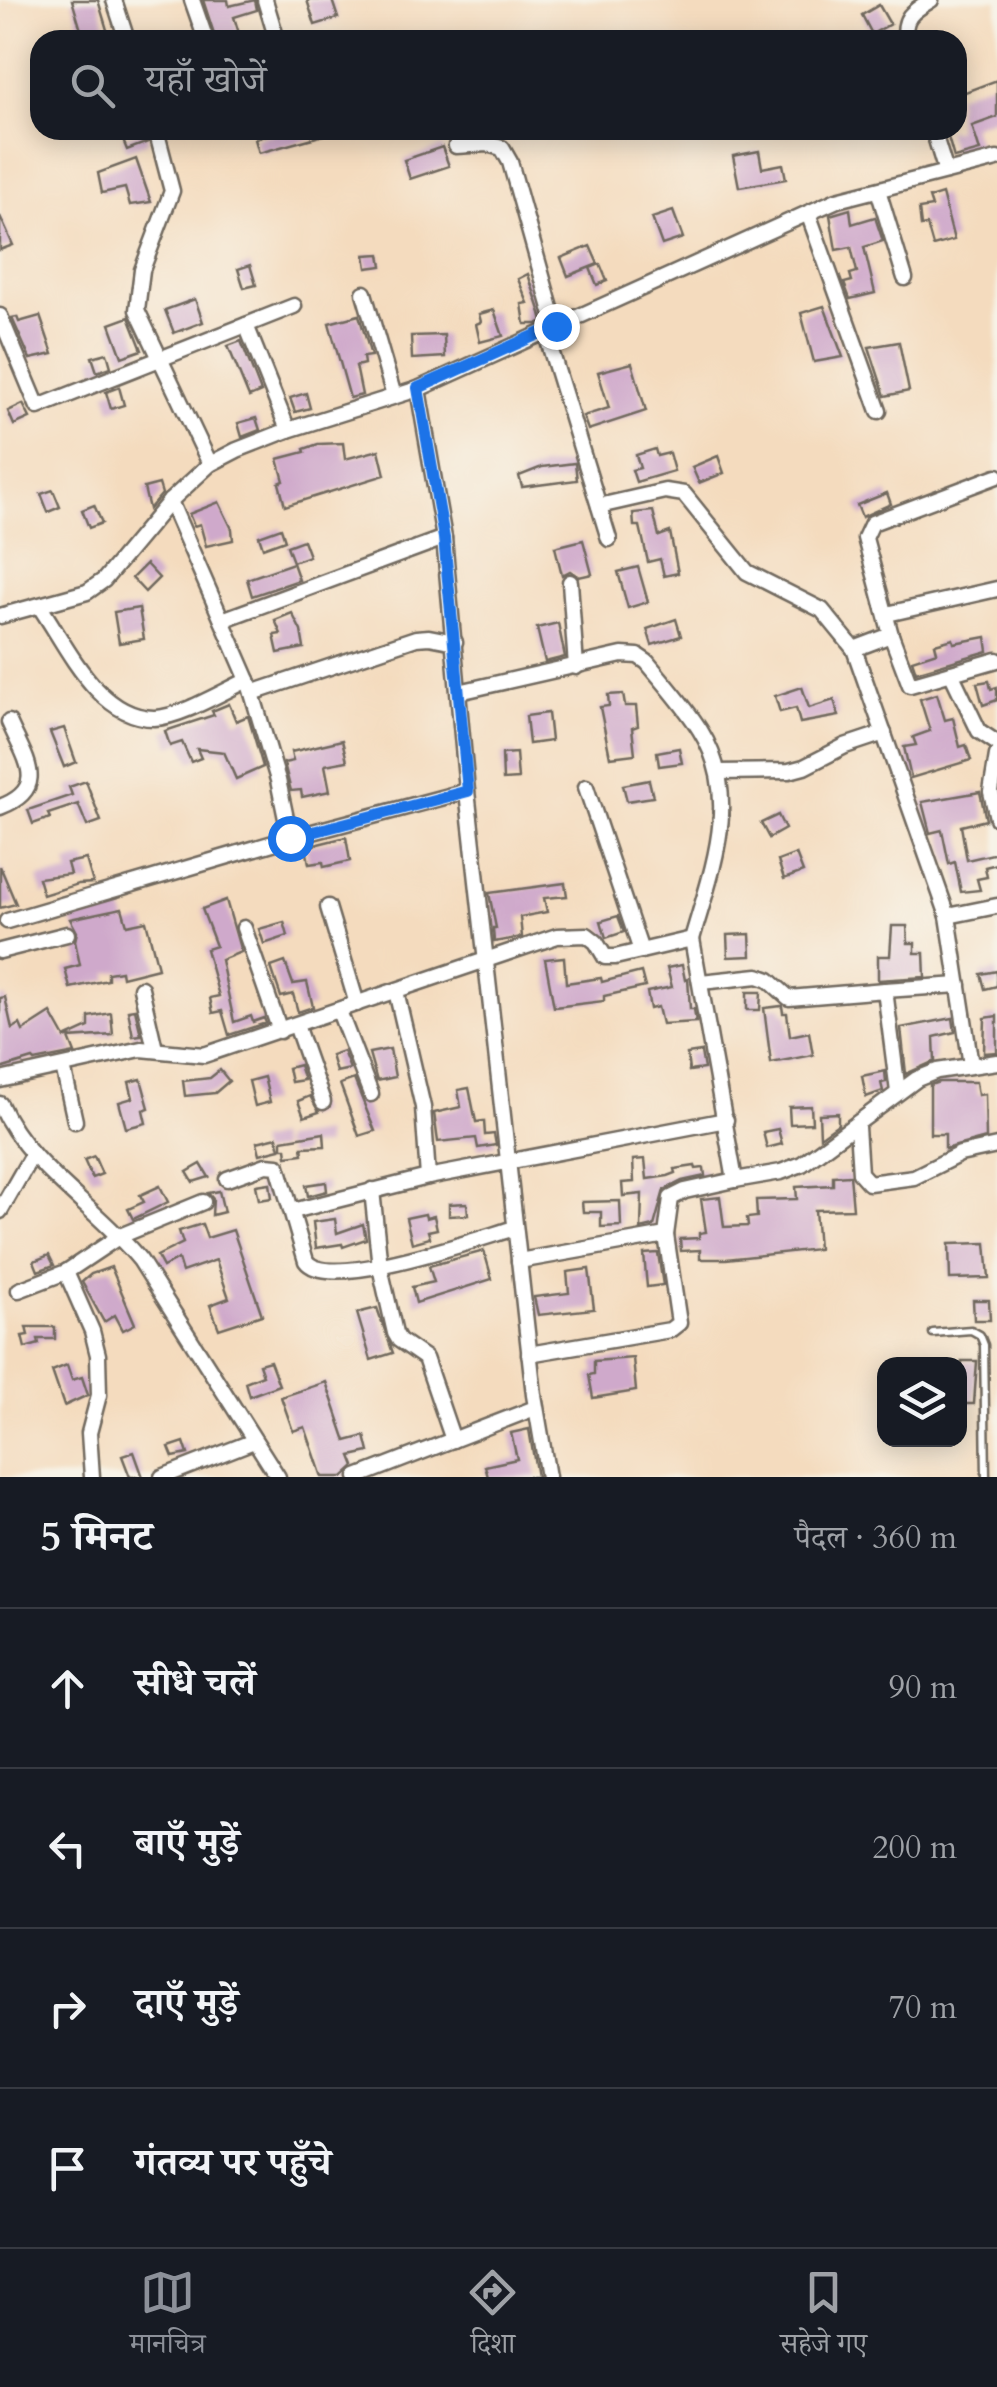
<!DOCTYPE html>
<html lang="hi">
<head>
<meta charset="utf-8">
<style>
	body { margin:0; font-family:Cardo,"Noto Serif Devanagari",serif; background:#20242c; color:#f1f3f6 }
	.controls { position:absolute; right:30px; bottom:30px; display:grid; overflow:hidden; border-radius:20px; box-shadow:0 5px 25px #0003 }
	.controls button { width:90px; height:90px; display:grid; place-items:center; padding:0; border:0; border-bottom:2px solid #363941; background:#171b24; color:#f1f3f6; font:50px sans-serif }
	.stop { position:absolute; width:30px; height:30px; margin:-22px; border:8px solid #1a73e8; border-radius:50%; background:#fff }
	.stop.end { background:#1a73e8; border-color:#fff; box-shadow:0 2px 10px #0008 }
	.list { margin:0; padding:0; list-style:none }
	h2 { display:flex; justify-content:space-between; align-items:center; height:130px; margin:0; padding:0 40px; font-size:42px }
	h2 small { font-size:32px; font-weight:400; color:#9ea1a6 }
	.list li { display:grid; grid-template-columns:65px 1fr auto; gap:30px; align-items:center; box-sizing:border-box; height:160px; padding:0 40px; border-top:2px solid #363941 }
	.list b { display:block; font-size:38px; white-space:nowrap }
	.list em { font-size:32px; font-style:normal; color:#9ea1a6 }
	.icon { flex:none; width:55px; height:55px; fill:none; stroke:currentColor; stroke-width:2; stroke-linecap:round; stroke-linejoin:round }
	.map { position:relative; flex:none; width:997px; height:1477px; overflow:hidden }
	.search { position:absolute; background:#171b24; box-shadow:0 5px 25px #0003; left:30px; right:30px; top:30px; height:110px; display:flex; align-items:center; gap:25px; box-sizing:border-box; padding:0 35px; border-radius:30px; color:#9ea1a6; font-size:38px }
	.sheet { height:770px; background:#171b24 }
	nav { display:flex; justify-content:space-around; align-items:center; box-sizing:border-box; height:140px; border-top:2px solid #363941; background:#171b24; font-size:28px; color:#9ea1a6 }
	nav a { display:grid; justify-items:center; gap:5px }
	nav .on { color:#8c9099 }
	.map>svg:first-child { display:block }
</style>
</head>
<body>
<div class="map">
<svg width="997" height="1477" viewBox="0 0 997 1477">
	<rect width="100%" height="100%" fill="#f7f3e8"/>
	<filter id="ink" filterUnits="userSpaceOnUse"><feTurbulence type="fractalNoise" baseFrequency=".01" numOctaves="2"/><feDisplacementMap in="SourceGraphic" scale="20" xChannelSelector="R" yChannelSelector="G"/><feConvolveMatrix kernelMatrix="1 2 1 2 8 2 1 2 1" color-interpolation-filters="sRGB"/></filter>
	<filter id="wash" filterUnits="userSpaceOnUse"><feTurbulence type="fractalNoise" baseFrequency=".0048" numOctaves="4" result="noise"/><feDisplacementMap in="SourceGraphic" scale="40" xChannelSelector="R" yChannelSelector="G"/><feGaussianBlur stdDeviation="2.25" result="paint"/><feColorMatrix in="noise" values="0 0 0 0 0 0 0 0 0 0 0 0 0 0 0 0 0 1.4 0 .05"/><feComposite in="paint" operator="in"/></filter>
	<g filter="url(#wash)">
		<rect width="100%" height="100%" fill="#f4dbbe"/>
		<g id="blocks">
			<g fill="#cfa9cb">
				<polygon points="72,0 98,0 110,40 84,40"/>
				<polygon points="203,0 228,0 229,6 255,0 257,10 234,17 241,40 216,40"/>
				<polygon points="307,0 332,0 338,18 315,25"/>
				<polygon points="879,5 890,24 872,34 862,15"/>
				<polygon points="997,80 997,117 972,126 980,151 954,158 946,130 957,130 957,95"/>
				<polygon points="146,130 148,142 127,150 122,138"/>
				<polygon points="283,130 331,130 331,133 259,153 255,139"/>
				<polygon points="442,147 449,166 410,179 404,160"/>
				<polygon points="759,151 762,168 783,164 786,179 739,187 733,156"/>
				<polygon points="136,159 151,202 130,205 125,188 102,193 98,173"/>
				<polygon points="942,194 954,240 933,246 927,225 921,226 919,209 932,207 929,198"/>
				<polygon points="850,209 852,224 875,217 883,241 864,247 875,293 850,299 844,283 852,281 850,274 857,272 851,247 836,250 830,215"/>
				<polygon points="673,211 683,238 662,245 652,218"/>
				<polygon points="0,216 13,245 0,250"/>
				<polygon points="590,246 598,264 568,276 561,258"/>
				<polygon points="380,254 382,266 367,268 365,255"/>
				<polygon points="600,264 607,281 597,285 590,268"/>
				<polygon points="250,265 256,285 244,288 238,269"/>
				<polygon points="528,274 541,313 543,321 537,324 525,324 522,304 528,303 518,279"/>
				<polygon points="195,299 203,322 174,333 165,310"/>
				<polygon points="824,306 843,357 814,362 801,313"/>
				<polygon points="494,310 503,336 480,342 476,324 481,322 479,314"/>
				<polygon points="359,315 371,356 363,357 364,364 356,366 362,395 350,398 329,323"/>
				<polygon points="40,316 53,354 30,359 12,318 17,317 19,322"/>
				<polygon points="129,317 142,350 122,357 110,324"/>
				<polygon points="444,335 445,357 412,359 411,336"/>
				<polygon points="241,341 261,392 249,397 228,346"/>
				<polygon points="899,342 909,391 885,396 869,347"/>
				<polygon points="107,353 111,367 97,372 92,357"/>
				<polygon points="632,363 646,411 588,430 583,416 609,408 598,372"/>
				<polygon points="119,387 124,405 111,409 106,392"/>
				<polygon points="306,393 310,408 295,412 290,398"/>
				<polygon points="23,404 30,418 14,425 8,411"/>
				<polygon points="256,418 260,430 242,437 238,423"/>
				<polygon points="343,443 345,459 379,450 385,475 285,506 279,483 284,481 278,459 305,452 304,449 318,444"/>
				<polygon points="655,449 657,456 669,453 674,471 636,482 632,470 640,468 636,455"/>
				<polygon points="718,456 724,473 699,483 692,467"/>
				<polygon points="575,463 577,480 522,487 519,476 542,467"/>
				<polygon points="159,484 162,494 149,509 144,488"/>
				<polygon points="53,490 60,507 48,512 41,494"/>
				<polygon points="887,493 891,504 862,517 857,505"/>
				<polygon points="219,502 232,529 233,540 206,546 200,524 194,526 189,514"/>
				<polygon points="94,505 102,523 89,528 82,510"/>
				<polygon points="653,511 659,536 670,532 678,573 664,576 660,559 648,562 640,526 634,526 633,513"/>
				<polygon points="281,528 285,540 263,548 259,536"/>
				<polygon points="303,540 309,556 293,562 287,546"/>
				<polygon points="583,540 592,574 579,577 570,571 562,575 555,547"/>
				<polygon points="293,563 299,580 252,596 247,579"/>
				<polygon points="146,564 159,578 145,592 132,578"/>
				<polygon points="638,567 648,602 628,608 618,572"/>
				<polygon points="139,608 144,639 119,643 114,612"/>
				<polygon points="292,613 301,631 304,648 278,653 274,635 281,634 275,620"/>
				<polygon points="676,619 681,636 652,645 647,629"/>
				<polygon points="558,623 565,657 545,662 537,628"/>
				<polygon points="986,637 988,651 916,672 912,660 937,652 935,644 953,639 954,643"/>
				<polygon points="989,681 991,689 997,687 997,700 983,705 977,683"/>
				<polygon points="802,687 809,708 834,700 839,716 800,723 796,708 780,712 775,696"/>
				<polygon points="623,694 625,706 636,706 638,726 632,728 635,754 610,757 600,707 609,706 608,695"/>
				<polygon points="937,694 945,720 953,718 960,747 966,745 971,760 911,778 904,747 916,745 913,737 930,731 920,699"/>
				<polygon points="229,704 236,721 248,716 263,767 236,779 224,752 197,749 201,758 191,762 182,742 170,746 165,731 214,715 212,711"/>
				<polygon points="548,713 551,741 529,744 526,716"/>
				<polygon points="64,728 76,762 64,767 50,732"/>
				<polygon points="342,740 347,761 325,765 330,791 302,797 301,790 291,791 284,763 293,761 291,752"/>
				<polygon points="679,748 682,763 659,766 657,752"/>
				<polygon points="516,753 518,779 503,780 502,754"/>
				<polygon points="649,780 653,797 627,801 623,785"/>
				<polygon points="86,781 101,821 87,826 78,804 48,814 50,818 33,824 28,810 72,795 69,787"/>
				<polygon points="980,792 986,820 961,826 967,860 997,853 997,864 985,867 987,877 977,879 980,890 961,892 955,862 949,864 942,830 930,833 922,802"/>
				<polygon points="778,815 785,829 769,838 761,823"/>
				<polygon points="346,837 350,861 324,867 323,862 309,864 306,847"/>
				<polygon points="796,854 803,872 784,879 778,861"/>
				<polygon points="86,859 93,883 78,884 43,895 38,878 70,874 67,863"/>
				<polygon points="0,866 16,904 0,908"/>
				<polygon points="565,883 567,896 544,898 547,912 520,917 522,937 494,942 493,928 496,928 489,893"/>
				<polygon points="226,900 241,952 221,960 234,1022 251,1016 253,1022 264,1018 266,1023 229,1035 222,1011 213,1013 210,998 219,996 206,949 216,946 202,909"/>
				<polygon points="122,908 127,925 146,921 158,968 122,977 121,971 108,973 108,980 70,988 65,969 80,965 75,941 77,932 70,919"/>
				<polygon points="618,916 624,932 606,938 601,921"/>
				<polygon points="284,922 288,936 264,944 259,929"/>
				<polygon points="892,926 907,926 908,943 915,943 915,953 924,953 925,977 878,980 878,956 890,956"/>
				<polygon points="750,934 751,956 728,957 727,935"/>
				<polygon points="564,957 566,983 601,978 602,982 641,972 645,987 604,996 604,1001 554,1007 545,959"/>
				<polygon points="285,962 293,984 307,982 313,1007 298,1012 293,994 281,997 271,967"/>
				<polygon points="682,965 685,980 688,979 690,1009 694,1009 696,1022 662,1024 658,1007 650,1009 647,992 672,987 667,968"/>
				<polygon points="997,971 997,986 985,989 981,974"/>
				<polygon points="747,992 761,992 760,1010 747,1010"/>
				<polygon points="5,997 12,1029 20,1024 23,1031 51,1013 65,1038 89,1027 89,1017 111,1013 113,1035 69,1038 75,1053 35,1061 33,1059 0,1069 0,998"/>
				<polygon points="782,1006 783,1013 787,1013 790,1036 809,1032 813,1055 771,1063 764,1008"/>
				<polygon points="135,1009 141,1035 133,1036 128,1010"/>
				<polygon points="997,1016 997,1052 984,1053 985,1018"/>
				<polygon points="953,1018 955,1032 934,1037 935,1061 906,1074 901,1028"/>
				<polygon points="390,1049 395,1077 377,1081 369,1053"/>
				<polygon points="343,1051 350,1069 336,1072 331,1055"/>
				<polygon points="701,1052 704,1069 689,1071 687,1054"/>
				<polygon points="299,1065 304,1080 291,1082 288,1068"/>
				<polygon points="220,1070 229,1081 215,1093 185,1096 183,1081 210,1078"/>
				<polygon points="885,1071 886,1082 881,1083 883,1091 866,1097 862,1076"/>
				<polygon points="264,1077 270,1102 255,1106 249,1081"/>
				<polygon points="141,1079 149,1108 143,1110 146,1123 126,1128 119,1102 133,1098 129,1082"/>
				<polygon points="354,1079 375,1131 359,1136 340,1084"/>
				<polygon points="939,1082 976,1082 978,1095 985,1094 986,1138 945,1149 945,1134 930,1134 930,1085"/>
				<polygon points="469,1088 476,1122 484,1121 485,1135 494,1134 496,1145 478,1148 476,1138 438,1142 434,1113 461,1107 458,1090"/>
				<polygon points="310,1096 319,1112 304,1117 298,1101"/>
				<polygon points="811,1106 812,1123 790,1124 789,1107"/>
				<polygon points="838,1113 838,1124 820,1137 819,1114"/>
				<polygon points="778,1129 782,1144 767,1148 763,1132"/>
				<polygon points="324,1133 325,1146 302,1147 303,1154 287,1156 286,1148 282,1148 282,1140"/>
				<polygon points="277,1137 280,1149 260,1154 257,1142"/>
				<polygon points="94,1156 102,1174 92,1178 84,1160"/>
				<polygon points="645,1159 647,1179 668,1176 676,1173 675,1169 695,1166 696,1169 704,1168 705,1176 682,1181 664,1190 654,1226 641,1229 642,1194 623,1196 622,1183 634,1182 633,1160"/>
				<polygon points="201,1164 209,1177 193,1182 187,1172"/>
				<polygon points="850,1175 853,1209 815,1210 818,1249 726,1259 700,1259 700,1250 681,1251 680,1239 699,1238 699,1233 706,1232 701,1199 720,1197 724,1227 748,1226 747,1218 757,1217 756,1200 797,1199 796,1187 833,1185 833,1176"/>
				<polygon points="326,1182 327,1191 308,1196 306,1185"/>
				<polygon points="270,1183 272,1198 259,1200 256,1185"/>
				<polygon points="160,1186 168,1202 133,1219 128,1209 144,1202 140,1195"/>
				<polygon points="219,1191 224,1212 212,1215 213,1199 208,1193"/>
				<polygon points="620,1201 621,1226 601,1227 601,1212 583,1212 582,1202"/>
				<polygon points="467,1203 468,1215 449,1216 449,1204"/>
				<polygon points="425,1214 426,1218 434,1216 437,1229 428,1231 430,1238 412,1243 406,1218"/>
				<polygon points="335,1219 337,1233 363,1224 366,1239 343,1247 342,1244 316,1248 313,1222"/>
				<polygon points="202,1224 207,1238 233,1230 262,1315 219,1329 210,1305 229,1298 216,1260 182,1272 178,1259 163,1267 157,1256 183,1243 179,1231"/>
				<polygon points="986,1243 989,1278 950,1279 949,1244"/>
				<polygon points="484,1251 492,1279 416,1303 412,1287 434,1282 429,1266"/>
				<polygon points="658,1253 663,1285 647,1287 644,1254"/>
				<polygon points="49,1255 54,1265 38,1271 34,1261"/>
				<polygon points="111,1267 135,1324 123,1330 115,1315 104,1322 82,1282 91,1274"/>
				<polygon points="589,1269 594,1309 538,1315 534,1297 569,1293 567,1272"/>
				<polygon points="973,1300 989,1300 990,1320 974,1320"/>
				<polygon points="377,1308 393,1353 371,1360 357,1313"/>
				<polygon points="26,1327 55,1327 55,1339 38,1339 39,1344 25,1348 22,1336 28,1335"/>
				<polygon points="633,1358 636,1391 593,1398 589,1375 594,1374 594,1361"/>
				<polygon points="270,1361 279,1385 249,1396 245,1382 263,1375 259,1364"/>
				<polygon points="962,1361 977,1361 974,1404 960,1404"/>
				<polygon points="67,1365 72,1380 82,1377 88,1395 64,1406 52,1371"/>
				<polygon points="326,1382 346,1441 365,1436 369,1452 351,1456 355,1466 343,1477 322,1477 305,1427 293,1431 281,1397"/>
				<polygon points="529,1429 537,1477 488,1477 485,1466 517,1459 511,1433"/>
				<polygon points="184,1442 188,1454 173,1457 169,1447"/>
				<polygon points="134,1452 143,1477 130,1477 122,1456"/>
			</g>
		</g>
	</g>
	<g filter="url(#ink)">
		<use href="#blocks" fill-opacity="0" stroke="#71695e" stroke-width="2.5"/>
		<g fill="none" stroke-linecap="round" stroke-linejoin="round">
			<defs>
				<polyline id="service" points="933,1333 971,1330 980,1335 984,1345 986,1477"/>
				<g id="minor">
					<polyline points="114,0 127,40"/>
					<polyline points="192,0 206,40"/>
					<polyline points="265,0 277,40"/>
					<path d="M906,40C902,17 913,11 931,0"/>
					<polyline points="156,130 172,191 142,270 137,310 210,464"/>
					<polyline points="933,130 946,172"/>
					<polyline points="456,146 487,144 502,148 510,162 556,326"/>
					<polyline points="878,190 905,278"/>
					<polyline points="808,213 879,411"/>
					<polyline points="364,293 394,396"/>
					<polyline points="0,316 38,407 294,306"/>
					<polyline points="246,325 288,430"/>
					<polyline points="545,331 609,539"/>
					<polyline points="418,389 444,538 467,791 534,1395 548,1477"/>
					<polyline points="997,476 872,523 865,538 891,635 854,649 948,916 997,906"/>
					<polyline points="599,506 665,491 684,494 747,572 822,610 854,649"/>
					<polyline points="570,582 576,667"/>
					<path d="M40,607C67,646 98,718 154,718C179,718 224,691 248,680"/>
					<polyline points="887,614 997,589"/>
					<polyline points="0,616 87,592 104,580 170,501 210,464 237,450 288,430 418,389 837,200 997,159"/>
					<polyline points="222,620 444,538"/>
					<polyline points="891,635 910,685 997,660"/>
					<polyline points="951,673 979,731 997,743"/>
					<path d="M459,692L622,655L638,656L647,662C665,684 685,706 700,730C742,797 712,869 692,939"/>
					<polyline points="252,693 416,638 429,637 455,642"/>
					<polyline points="997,755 991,792 997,818"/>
					<polyline points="719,772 789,771 804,767 845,746 884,733"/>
					<polyline points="586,787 641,951"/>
					<path d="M0,807C50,788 25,759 9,722"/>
					<polyline points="290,838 467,791"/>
					<polyline points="328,907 357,1004"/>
					<polyline points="948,916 971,1065"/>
					<polyline points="7,921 290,838 278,780 248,680 170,501"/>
					<polyline points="244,928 280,1031"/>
					<polyline points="0,951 67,934"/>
					<polyline points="701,982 758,976 769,980 789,998 885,990 898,1092"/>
					<polyline points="141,988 155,1049"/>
					<polyline points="885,990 959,985"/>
					<polyline points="396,991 423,1107 428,1177"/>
					<polyline points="339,1011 371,1094"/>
					<polyline points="296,1025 323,1102"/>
					<polyline points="63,1067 75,1121"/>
					<polyline points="0,1080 141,1049 204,1055 557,936 587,935 596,942 605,957 615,957 692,939 735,1180 685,1191 671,1198 666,1235 519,1261"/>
					<path d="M0,1104C29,1169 96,1206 140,1260L278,1477"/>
					<polyline points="857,1127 860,1173 869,1183 914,1177 960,1154 997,1146"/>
					<path d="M227,1179L266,1165L278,1166L306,1261C328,1292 480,1238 515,1228"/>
					<polyline points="735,1180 781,1172 802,1164 917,1079 937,1071 997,1062"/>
					<polyline points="372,1190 380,1267 395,1333 399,1340 425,1358 453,1440"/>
					<polyline points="0,1211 32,1155"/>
					<polyline points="293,1211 428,1177 726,1120"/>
					<polyline points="66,1272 92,1331 98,1355 99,1395 89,1433 92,1477"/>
					<polyline points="19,1290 66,1272 120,1236 203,1202"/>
					<polyline points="529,1354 670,1330 679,1323 666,1235"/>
					<polyline points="162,1477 254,1441"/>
					<polyline points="357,1477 535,1408"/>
				</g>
			</defs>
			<use href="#service" stroke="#71695e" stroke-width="11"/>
			<use href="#minor" stroke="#71695e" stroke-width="19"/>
			<use href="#service" stroke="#fff" stroke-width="6"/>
			<use href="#minor" stroke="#fff" stroke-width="14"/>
		</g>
	</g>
	<g fill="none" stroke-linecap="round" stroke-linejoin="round" filter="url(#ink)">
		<polyline stroke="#1a73e8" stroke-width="12" points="290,838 468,791 444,538 418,388 556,326"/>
	</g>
</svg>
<div class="controls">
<button><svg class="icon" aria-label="layers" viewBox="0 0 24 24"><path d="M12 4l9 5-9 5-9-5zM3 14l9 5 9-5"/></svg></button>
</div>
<div class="stop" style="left:290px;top:838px"></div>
<div class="stop end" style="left:556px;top:326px"></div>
<div class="search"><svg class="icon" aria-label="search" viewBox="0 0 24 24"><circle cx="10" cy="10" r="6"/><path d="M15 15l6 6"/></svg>यहाँ खोजें</div>
</div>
<section class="sheet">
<h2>5 मिनट<small>पैदल · 360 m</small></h2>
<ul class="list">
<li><svg class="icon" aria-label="ahead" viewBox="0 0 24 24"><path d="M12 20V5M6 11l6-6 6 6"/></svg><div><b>सीधे चलें</b></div><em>90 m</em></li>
<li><svg class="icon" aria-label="left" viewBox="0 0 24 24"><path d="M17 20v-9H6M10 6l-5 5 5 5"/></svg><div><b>बाएँ मुड़ें</b></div><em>200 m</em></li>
<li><svg class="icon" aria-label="right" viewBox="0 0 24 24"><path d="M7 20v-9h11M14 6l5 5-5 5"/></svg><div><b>दाएँ मुड़ें</b></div><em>70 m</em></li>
<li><svg class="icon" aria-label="arrive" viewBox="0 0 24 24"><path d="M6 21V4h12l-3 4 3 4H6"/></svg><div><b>गंतव्य पर पहुँचे</b></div></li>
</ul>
</section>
<nav>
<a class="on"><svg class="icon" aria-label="map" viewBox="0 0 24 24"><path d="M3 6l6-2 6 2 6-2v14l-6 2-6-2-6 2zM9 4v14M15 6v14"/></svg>मानचित्र</a>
<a><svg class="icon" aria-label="directions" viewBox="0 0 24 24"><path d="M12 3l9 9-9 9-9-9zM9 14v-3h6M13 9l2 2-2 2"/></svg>दिशा</a>
<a><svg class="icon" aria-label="saved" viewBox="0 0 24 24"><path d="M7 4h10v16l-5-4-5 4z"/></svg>सहेजे गए</a>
</nav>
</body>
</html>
